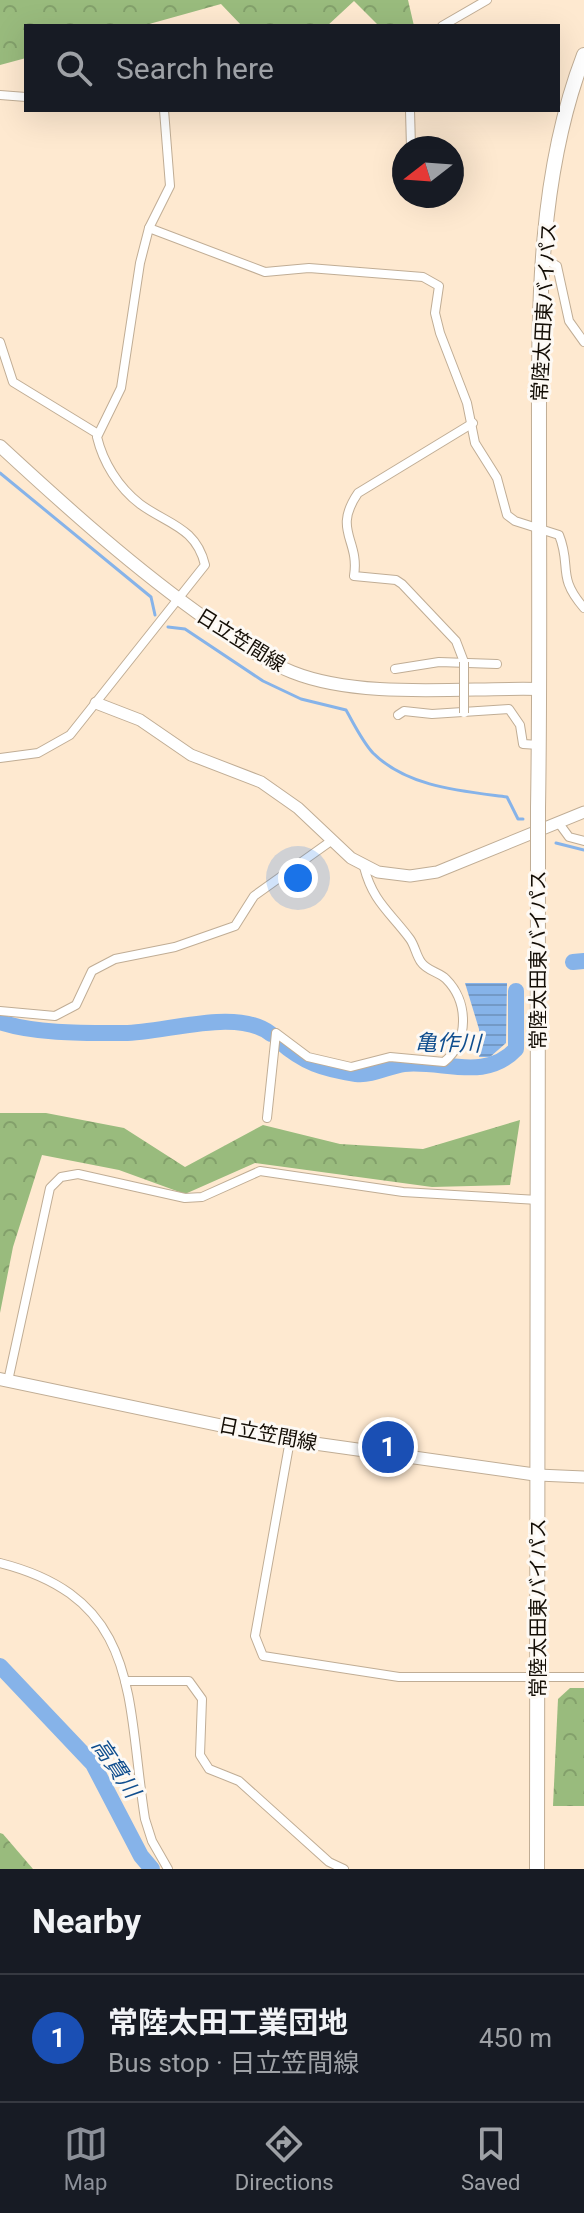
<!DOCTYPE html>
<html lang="en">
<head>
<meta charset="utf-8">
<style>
	body { margin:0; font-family:Roboto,"Noto Sans JP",sans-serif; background:#242831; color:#f1f3f6 }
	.compass { position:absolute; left:392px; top:136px; width:72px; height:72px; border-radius:50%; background:#171b24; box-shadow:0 8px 32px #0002; rotate:253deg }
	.you { position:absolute; left:298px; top:878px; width:28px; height:28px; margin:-20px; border:6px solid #fff; border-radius:50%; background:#1a73e8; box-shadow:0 0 0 12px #1a73e833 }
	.badge { display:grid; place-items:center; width:52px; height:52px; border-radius:50%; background:#8c9099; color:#fff; font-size:26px; font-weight:700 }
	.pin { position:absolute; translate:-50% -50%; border:4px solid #fff; box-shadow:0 2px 8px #0006 }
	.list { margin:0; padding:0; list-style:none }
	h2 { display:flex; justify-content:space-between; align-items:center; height:104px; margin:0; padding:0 32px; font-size:34px }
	h2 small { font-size:26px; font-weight:400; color:#9ea1a6 }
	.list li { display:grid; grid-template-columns:52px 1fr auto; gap:24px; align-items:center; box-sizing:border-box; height:128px; padding:0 32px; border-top:2px solid #363941 }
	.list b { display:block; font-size:30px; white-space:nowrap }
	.list p { margin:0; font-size:26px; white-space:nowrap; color:#9ea1a6 }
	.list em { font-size:26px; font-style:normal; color:#9ea1a6 }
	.icon { flex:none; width:44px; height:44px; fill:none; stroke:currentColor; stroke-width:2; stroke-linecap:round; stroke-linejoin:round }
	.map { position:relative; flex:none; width:584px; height:1869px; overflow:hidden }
	.search { position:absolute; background:#171b24; box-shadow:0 8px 32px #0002; left:24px; right:24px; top:24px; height:88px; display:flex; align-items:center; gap:20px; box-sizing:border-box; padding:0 28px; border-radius:0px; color:#9ea1a6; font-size:30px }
	.sheet { height:232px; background:#171b24 }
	nav { display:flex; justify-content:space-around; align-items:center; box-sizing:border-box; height:112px; border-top:2px solid #363941; background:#171b24; font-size:22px; color:#9ea1a6 }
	nav a { display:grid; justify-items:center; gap:4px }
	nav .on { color:#8c9099 }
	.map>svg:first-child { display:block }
</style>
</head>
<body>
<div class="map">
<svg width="584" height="1869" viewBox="0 0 584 1869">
	<defs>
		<pattern id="forest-crowns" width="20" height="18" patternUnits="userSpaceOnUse" patternTransform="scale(2)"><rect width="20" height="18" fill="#99bb7d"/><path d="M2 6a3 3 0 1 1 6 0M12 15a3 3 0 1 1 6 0" fill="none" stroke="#83a06b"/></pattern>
		<pattern id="water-rules" width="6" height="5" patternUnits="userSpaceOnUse" patternTransform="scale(2)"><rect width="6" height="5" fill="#86b3e9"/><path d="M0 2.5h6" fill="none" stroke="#7399c6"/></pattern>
	</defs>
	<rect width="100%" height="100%" fill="#fee9d0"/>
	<g fill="url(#forest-crowns)">
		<polygon points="0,0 408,0 414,26 379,26 354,1 327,26 242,26 221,4 142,26 26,26 26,58 0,65"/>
		<polygon points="0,1113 46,1113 124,1128 185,1167 263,1125 340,1144 423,1149 520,1120 510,1185 432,1187 255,1163 185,1194 119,1170 42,1155 13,1247 0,1313"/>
		<polygon points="570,1688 584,1688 584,1806 553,1806 558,1699"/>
		<polygon points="0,1833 3,1834 33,1869 0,1869"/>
	</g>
	<polygon fill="url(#water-rules)" points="465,983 507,983 506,1043 490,1057 479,1057 479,1029"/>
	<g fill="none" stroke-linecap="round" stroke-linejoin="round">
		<g stroke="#86b3e9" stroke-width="3">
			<polyline points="0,473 151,597 155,615"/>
			<path d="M168,627L185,629L263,681L301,699L346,710C354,724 362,741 373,753C407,787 461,791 507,797L518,819H523"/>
			<polyline points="556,843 584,850"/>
		</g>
		<g stroke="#86b3e9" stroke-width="16">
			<polyline points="573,962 584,961"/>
			<path d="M0,1022C36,1034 86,1033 124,1033C165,1033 237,1007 271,1034"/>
			<path d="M279,1041C304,1063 323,1069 356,1074C372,1076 389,1066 404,1064C444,1060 485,1082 516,1049V991"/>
			<polyline points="0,1666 93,1764 141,1856 152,1869"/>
		</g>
		<defs>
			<g id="street">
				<polyline points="442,26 487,0"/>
				<polyline points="0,95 26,97"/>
				<polyline points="410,110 411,148"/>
				<path d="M149,228L265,272L309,268L423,277L439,286L435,313L440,333L467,403L475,443L497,478L507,515L515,521L559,535C572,567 556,576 584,608"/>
				<polyline points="544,258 557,266 569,321 584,342"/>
				<polyline points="0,342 13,382 98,434"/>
				<path d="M464,662L456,641L402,584L396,580L354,576C360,539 332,531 358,493L473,423"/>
				<polyline points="395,669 439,662 497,664"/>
				<polyline points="398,715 404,711 432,714 509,709 520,725 523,744 539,745"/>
				<path d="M0,758L38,753L70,735L205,565C196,527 167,524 140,504C118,487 103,462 97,437L121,388L140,263L149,228L170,186L164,110"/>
				<polyline points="558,822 569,837 584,841"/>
				<polyline points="0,1011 55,1016 76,1005 92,971 115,959 175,947 235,926 254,896 331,841"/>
				<path d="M267,1118L276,1033L308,1057L351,1067L390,1057L444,1062C469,1042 469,1002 446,979C439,972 427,971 421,962C416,955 415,946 410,939C390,912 373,902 364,867"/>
				<polyline points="8,1381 50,1188 61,1177 78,1174 185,1198 202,1197 260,1171 403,1192 538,1200"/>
				<polyline points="290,1440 255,1636 263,1656 399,1677 584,1677"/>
				<path d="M0,1563C142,1599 126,1700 145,1819L152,1841L168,1869"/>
				<polyline points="125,1681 189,1681 202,1699 200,1755 209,1769 239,1781 329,1862 344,1869"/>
			</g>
			<g id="secondary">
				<polyline points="96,703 140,720 191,755 261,782 298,808 351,858 378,872 410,876 437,872 584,812"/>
				<polyline points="538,1475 584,1477"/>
			</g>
			<g id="primary">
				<path d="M0,446C66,507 135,569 209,621C236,640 262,660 292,672C362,700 464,687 539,689"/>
				<polyline points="0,1379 290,1440 538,1475"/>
			</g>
			<g id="highway">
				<path d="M538,808C540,689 539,570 539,450C539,319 536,180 584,55"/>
				<polyline points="537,1869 538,851"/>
			</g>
		</defs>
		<use href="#street" stroke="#c0ad95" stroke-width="10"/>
		<use href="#secondary" stroke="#c0ad95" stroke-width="13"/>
		<use href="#primary" stroke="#c0ad95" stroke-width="14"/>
		<use href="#highway" stroke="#c0ad95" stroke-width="16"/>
		<use href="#street" stroke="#fff" stroke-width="8"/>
		<use href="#secondary" stroke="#fff" stroke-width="11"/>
		<use href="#primary" stroke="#fff" stroke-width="12"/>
		<use href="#highway" stroke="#fff" stroke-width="14"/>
		<defs>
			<polyline id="street-bridge" points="464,713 464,662"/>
			<polyline id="highway-bridge" points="538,808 538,851"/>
		</defs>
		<use href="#street-bridge" stroke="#c0ad95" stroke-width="10" stroke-linecap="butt"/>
		<use href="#highway-bridge" stroke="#c0ad95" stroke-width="16" stroke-linecap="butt"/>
		<use href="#street-bridge" stroke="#fff" stroke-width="8"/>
		<use href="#highway-bridge" stroke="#fff" stroke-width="14"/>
	</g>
	<g text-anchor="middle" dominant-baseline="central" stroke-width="6" stroke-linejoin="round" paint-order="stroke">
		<g font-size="20" fill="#130d05" stroke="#fdf9f4">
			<text transform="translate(544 312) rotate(-87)">常陸太田東バイパス</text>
			<text transform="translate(241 640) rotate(32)">日立笠間線</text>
			<text transform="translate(538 960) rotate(-90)">常陸太田東バイパス</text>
			<text transform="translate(268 1434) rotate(11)">日立笠間線</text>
			<text transform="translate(538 1608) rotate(-90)">常陸太田東バイパス</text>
		</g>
		<g font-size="22" font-style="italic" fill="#104e8e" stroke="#fdf9f4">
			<text transform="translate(448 1043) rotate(1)">亀作川</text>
			<text transform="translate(116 1768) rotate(56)">高貫川</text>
		</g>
	</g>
</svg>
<svg class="compass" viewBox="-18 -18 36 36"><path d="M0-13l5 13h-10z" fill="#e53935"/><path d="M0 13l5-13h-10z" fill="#9ea1a6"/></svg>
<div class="you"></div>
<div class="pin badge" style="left:388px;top:1447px;background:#1a4fb4">1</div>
<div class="search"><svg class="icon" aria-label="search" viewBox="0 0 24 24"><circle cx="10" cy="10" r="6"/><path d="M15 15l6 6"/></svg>Search here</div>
</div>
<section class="sheet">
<h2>Nearby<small></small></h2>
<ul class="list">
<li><span class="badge" style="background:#1a4fb4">1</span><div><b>常陸太田工業団地</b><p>Bus stop · 日立笠間線</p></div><em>450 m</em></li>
</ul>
</section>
<nav>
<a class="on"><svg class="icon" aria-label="map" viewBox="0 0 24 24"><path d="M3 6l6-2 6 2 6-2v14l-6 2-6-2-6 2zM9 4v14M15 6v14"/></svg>Map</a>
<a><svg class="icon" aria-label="directions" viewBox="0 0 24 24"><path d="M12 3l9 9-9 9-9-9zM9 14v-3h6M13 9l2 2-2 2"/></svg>Directions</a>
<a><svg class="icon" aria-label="saved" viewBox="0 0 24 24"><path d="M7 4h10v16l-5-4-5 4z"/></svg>Saved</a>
</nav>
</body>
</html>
